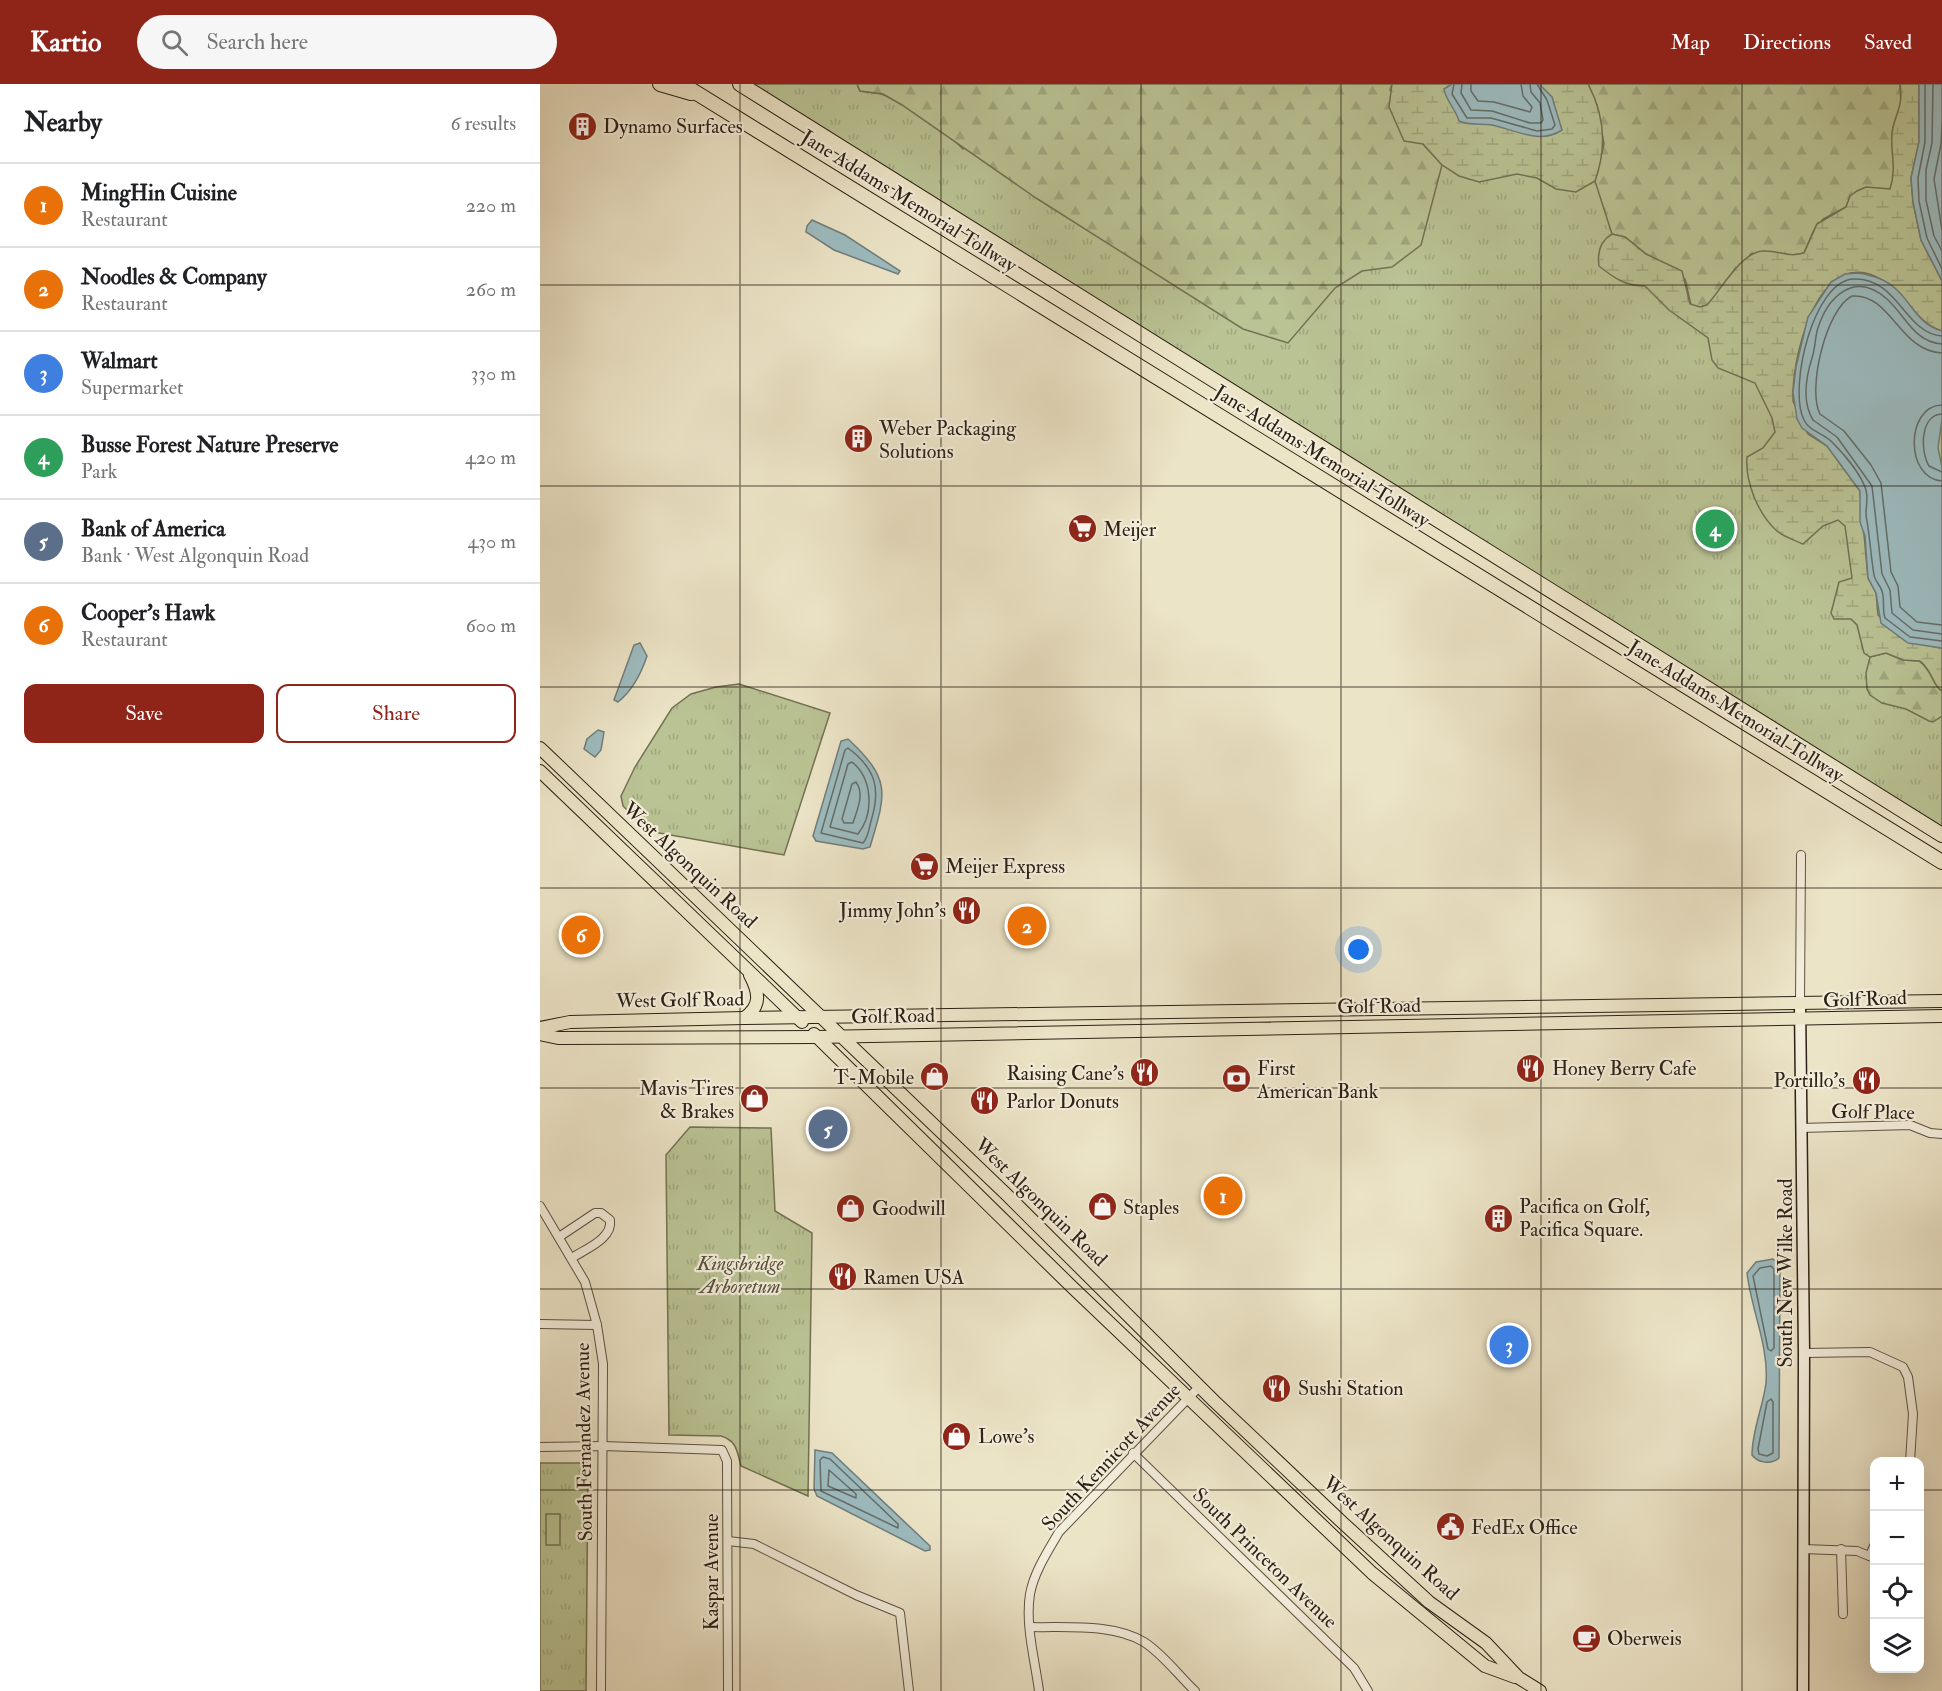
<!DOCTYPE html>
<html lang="en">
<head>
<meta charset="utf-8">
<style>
	body { margin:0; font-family:"IM FELL Double Pica",serif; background:#f6f6f6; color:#202124 }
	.controls { position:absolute; right:18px; bottom:18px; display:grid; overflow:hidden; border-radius:12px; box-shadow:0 6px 24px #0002 }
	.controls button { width:54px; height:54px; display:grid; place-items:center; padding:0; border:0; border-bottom:2px solid #e0e0e0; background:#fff; color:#202124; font:30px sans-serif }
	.you { position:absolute; left:819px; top:866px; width:21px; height:21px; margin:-15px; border:4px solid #fff; border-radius:50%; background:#1a73e8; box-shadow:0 0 0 9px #1a73e833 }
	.badge { display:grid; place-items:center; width:39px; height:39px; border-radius:50%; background:#8f2418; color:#fff; font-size:20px; font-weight:700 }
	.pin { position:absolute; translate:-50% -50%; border:3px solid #fff; box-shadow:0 2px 6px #0006 }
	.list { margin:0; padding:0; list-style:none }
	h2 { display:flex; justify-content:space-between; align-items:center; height:78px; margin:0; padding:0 24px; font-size:26px }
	h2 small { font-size:20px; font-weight:400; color:#757577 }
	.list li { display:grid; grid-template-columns:39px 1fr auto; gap:18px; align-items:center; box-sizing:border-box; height:84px; padding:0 24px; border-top:2px solid #e0e0e0 }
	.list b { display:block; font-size:22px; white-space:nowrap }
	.list p { margin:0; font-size:20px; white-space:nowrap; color:#757577 }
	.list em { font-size:20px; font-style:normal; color:#757577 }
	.actions { display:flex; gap:12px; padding:18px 24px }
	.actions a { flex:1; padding:14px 0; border:2px solid #8f2418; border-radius:12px; text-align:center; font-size:21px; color:#8f2418 }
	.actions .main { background:#8f2418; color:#fff }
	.icon { flex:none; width:33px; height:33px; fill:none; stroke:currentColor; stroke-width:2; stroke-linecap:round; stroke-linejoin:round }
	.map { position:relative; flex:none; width:1402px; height:1607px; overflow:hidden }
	header { display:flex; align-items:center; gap:36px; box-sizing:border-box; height:84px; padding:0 30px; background:#8f2418; color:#fff }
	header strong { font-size:28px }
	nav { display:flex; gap:33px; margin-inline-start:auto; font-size:21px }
	.search { width:420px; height:54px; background:#f6f6f6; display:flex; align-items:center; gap:15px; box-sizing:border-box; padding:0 21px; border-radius:33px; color:#757577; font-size:22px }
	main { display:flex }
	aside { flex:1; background:#fff }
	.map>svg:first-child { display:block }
</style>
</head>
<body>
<header>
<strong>Kartio</strong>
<div class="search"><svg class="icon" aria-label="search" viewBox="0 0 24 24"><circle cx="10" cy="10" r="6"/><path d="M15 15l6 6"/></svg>Search here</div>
<nav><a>Map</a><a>Directions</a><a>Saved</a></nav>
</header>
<main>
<aside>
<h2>Nearby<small>6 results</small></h2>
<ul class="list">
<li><span class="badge" style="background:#e8710a">1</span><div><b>MingHin Cuisine</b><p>Restaurant</p></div><em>220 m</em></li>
<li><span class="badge" style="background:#e8710a">2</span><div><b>Noodles &amp; Company</b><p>Restaurant</p></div><em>260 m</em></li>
<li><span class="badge" style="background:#3f7fe0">3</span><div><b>Walmart</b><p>Supermarket</p></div><em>330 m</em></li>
<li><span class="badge" style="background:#2e9e5b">4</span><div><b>Busse Forest Nature Preserve</b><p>Park</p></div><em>420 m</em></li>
<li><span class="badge" style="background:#5c6f8a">5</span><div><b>Bank of America</b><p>Bank · West Algonquin Road</p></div><em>430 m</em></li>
<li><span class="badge" style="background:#e8710a">6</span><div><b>Cooper's Hawk</b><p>Restaurant</p></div><em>600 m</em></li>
</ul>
<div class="actions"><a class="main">Save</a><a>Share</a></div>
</aside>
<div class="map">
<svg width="1402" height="1607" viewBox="0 0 1402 1607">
	<defs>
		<pattern id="grass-tufts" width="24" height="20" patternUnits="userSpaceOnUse" patternTransform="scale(1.5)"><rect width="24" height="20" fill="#bac394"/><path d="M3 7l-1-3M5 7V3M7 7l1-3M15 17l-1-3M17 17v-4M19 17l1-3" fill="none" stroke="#a0a77f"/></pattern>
		<pattern id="forest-firs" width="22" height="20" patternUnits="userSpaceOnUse" patternTransform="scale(1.5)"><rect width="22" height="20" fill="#bac394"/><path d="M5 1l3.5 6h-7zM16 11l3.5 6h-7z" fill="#a0a77f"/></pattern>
		<pattern id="wetland-marsh" width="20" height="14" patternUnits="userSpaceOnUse" patternTransform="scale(1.5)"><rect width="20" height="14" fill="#bac394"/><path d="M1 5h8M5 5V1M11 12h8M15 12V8" fill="none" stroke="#a0a77f"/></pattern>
	</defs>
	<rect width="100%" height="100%" fill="#ece4c7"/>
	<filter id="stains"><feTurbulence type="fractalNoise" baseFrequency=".00333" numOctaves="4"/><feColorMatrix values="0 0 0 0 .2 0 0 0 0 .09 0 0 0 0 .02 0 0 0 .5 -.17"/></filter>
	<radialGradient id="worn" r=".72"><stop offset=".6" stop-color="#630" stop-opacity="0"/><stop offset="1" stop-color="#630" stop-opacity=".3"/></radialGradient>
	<g fill="url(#grass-tufts)" stroke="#737254" stroke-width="1.5">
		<path d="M203,0H317L320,7C327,8 337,8 344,11C367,20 406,47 423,65L526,0H1402V751Z"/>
		<polygon points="199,600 290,629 244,771 108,747 83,722 81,712 95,683 132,624 151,610 176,603"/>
		<path d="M150,1043L231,1044L235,1127L272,1149L268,1412L201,1382C197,1367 197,1357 181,1352L129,1351L126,1071Z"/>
		<polygon points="0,1379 48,1379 46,1607 0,1607"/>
	</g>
	<g fill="url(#forest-firs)" stroke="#737254" stroke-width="1.5">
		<polygon points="317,0 852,0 850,6 883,60 902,81 881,161 852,183 822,187 795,204 748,259 703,245 496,114 362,21 343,10 320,7"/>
		<path d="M1048,0H1360L1361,20L1353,43L1355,91L1350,105C1330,104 1314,102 1306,123L1283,135L1273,148L1264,169C1247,174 1229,169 1211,170L1167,221L1160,223L1151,221L1145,195L1106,170L1085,153L1072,150L1055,97L1064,60L1057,21Z"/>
		<path d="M1346,569L1363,576L1379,577C1393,587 1392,601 1402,607V632L1393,638L1389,637L1366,625L1342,619L1330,611L1327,605L1326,589L1330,573Z"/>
	</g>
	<g fill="url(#wetland-marsh)" stroke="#737254" stroke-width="1.5">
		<path d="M852,0H1048C1065,32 1067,64 1055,97L1036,108L1016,105L997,94L977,90L939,98L919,92L902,81L883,60L864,57L849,23Z"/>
		<path d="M1360,0H1379V58L1371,94L1373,118L1381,156L1402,197V247C1376,239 1366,211 1344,197C1281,157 1254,265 1253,308V317L1268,350L1287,362L1320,407L1328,494L1336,509L1338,531C1360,556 1370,559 1402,564V607C1392,601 1393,587 1380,577L1363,576L1346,569L1330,573L1324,569L1317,541L1311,535H1294L1291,529L1299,498L1312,494L1305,442L1298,436L1283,442L1263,460C1254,456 1244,453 1237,447C1218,430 1205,398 1207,373L1223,364L1235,348L1232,334L1215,299L1178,284L1172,276L1168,254L1129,226L1105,202C1085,202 1074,194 1059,182C1057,168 1060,157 1072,150L1085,153L1106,170L1142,187L1150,220L1160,223L1167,221C1181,206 1201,168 1223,167C1239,166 1246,174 1264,169L1277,140L1306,123L1310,112L1317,107L1326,103L1350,105C1358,81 1348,62 1353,43C1358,25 1363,19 1360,0Z"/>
	</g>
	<rect fill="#bac394" stroke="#737254" stroke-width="1.5" x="6" y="1430" width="14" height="31"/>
	<g fill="#9dbcc0" stroke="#707e7c" stroke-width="1.5">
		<path d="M912,0H999L1012,13L1022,46C999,61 976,46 952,41C941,39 930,42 919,37C916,26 905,15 904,5Z"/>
		<polygon points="1379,0 1402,0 1402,197 1381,156 1373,118 1371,94 1379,58"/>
		<polygon points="272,136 305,151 360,187 358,190 294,166 266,148 267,142"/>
		<path d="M1318,189C1332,191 1347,196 1357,206C1372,220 1379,241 1402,247V335L1398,364L1402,383V564L1368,559L1341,539L1336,509L1328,494L1325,452L1320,438V407L1287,362L1262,344L1257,335L1253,308L1256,283L1268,233L1291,198L1305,190Z"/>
		<path d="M100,559L107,572C101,590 93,606 78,618L74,616L94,561Z"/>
		<polygon points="58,646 64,648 61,666 55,673 44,665 47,655"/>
		<path d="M308,655C352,696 346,709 330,763L323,765L276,757L273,752L301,657Z"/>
		<path d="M1233,1175L1240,1181L1239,1374C1231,1381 1218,1379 1212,1371C1212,1347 1223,1323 1226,1299C1229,1262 1211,1225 1207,1189L1216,1178Z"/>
		<polygon points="275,1366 292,1369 390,1462 390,1466 385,1467 277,1412 274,1405"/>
	</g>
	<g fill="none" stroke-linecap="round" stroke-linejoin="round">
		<g stroke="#646e6a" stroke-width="1.5">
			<polyline points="914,0 912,10 927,34 951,34 997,47 1012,45 1015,41 1007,16 997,0"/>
			<polyline points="922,0 921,9 931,26 952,27 990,39 1001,39 1003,36 1000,19 991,8 990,0"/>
			<polyline points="931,0 931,7 938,17 954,18 990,28 992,23 983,12 981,0"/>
			<polyline points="1385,0 1385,58 1378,94 1379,117 1387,154 1402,185"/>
			<polyline points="1393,0 1392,59 1386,86 1386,116 1394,152 1402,167"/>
			<polyline points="1402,39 1401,60 1394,95 1402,146"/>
			<path d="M1402,252C1364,249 1359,194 1314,195C1273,196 1248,305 1264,336C1269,347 1283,349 1292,358C1304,370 1321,390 1326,406C1329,417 1324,427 1327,437C1330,455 1331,473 1334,491C1335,497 1340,501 1342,507C1345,516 1342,525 1345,534L1370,553L1402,557"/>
			<path d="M1402,260C1374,258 1365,231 1347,215C1314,186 1287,213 1277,247C1275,256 1275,265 1272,274C1266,293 1262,318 1273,336L1297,353L1332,402L1342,490L1350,506L1352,529L1373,546L1402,550"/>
			<path d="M1402,269C1359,267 1351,209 1312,212C1286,225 1267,305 1280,330L1304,347L1331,381L1341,399L1351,488L1358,502L1360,523L1377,538L1402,541"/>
			<path d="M1402,321C1365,322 1365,395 1402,397"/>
			<path d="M1402,330C1380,331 1380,367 1389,382L1402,388"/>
			<path d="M308,664C336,685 341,705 331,737C329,745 328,754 323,759L281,749L305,666Z"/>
			<path d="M312,678C333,695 334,730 318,750L290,743L308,680Z"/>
			<path d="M316,698C325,710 317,726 313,739H304L302,735L312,700Z"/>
			<polygon points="1231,1182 1234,1185 1234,1264 1231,1267 1228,1265 1213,1192 1220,1184"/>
			<polygon points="1231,1315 1233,1318 1233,1369 1227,1372 1219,1370 1218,1365 1227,1318"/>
			<polygon points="283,1373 290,1375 358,1440 358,1444 281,1407 280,1376"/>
			<polygon points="289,1386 316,1410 316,1414 288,1402"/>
		</g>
		<defs>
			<g id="minor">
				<polyline points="1260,919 1261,771"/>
				<polyline points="1261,1044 1370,1041 1390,1049 1402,1050"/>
				<polyline points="0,1122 45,1198 57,1241 63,1280 61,1607"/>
				<path d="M19,1153L55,1129H61L70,1136C73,1155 45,1165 32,1174"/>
				<polyline points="0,1240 57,1241"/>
				<polyline points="1264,1269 1330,1268 1363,1283 1368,1293 1373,1330 1370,1378"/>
				<polyline points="0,1363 63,1362 182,1366 187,1377 188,1607"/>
				<polyline points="593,1369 814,1584 828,1607"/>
				<polyline points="188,1457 214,1460 316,1511 360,1529 369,1607"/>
				<polyline points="1263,1465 1317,1467 1334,1474"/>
				<polyline points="1301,1465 1303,1530"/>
				<polyline points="1330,1471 1334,1462"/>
				<path d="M490,1543C526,1544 572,1539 604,1558C623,1570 639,1592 655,1607"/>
				<path d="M499,1607C495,1576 485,1541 490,1510C494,1488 508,1467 519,1448L660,1302"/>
			</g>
			<polyline id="secondary" points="1260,919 1264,1269 1263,1607"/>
			<g id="primary">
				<polyline points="0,664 466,1110 674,1317 804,1440 889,1518 946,1559 979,1594 1000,1607"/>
				<polyline points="0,687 262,938"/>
				<path d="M204,934C222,922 219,908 210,891"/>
				<polyline points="0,944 30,938 204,934 1402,917"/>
				<polyline points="0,950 18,954 277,953 1402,932"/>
				<polyline points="274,950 531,1202 832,1489 945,1582 975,1593"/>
			</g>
			<g id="motorway">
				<polyline points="120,0 151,9"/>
				<polyline points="142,0 1402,778"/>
				<polyline points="200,0 1402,751"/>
			</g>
		</defs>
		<use href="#minor" stroke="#5c5242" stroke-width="10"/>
		<use href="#secondary" stroke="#2c2115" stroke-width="13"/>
		<use href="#primary" stroke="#2c2115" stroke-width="14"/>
		<use href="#motorway" stroke="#2c2115" stroke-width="16"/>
		<use href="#minor" stroke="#f3eddb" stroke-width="8"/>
		<use href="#secondary" stroke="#f3eddb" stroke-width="10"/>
		<use href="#primary" stroke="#ece4c7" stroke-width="12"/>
		<use href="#motorway" stroke="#ece4c7" stroke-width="14"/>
	</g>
	<path fill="none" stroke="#2c2115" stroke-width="1.5" stroke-opacity="0.55" d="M200,0V1607M401,0V1607M601,0V1607M801,0V1607M1001,0V1607M1202,0V1607M0,201H1402M0,402H1402M0,603H1402M0,804H1402M0,1004H1402M0,1205H1402M0,1406H1334M1380,1406H1402"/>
	<defs>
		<symbol id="building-disc" viewBox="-11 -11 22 22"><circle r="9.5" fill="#8f2418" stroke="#f3eddb"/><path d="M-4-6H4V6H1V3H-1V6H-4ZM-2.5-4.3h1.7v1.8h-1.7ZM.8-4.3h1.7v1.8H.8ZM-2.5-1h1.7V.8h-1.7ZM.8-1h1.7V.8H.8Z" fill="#fff"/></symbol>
		<symbol id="supermarket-disc" viewBox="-11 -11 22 22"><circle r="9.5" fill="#8f2418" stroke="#f3eddb"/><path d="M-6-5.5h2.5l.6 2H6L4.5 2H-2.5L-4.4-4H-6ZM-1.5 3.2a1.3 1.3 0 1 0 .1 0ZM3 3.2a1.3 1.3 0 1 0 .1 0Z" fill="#fff"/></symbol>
		<symbol id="restaurant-disc" viewBox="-11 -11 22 22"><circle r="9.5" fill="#8f2418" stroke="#f3eddb"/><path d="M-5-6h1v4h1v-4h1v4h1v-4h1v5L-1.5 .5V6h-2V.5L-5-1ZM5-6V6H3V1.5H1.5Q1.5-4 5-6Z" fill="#fff"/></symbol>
		<symbol id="shop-disc" viewBox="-11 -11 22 22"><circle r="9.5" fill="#8f2418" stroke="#f3eddb"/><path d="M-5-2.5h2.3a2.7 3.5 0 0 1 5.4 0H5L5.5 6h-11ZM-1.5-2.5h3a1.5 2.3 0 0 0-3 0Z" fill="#fff"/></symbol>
		<symbol id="bank-disc" viewBox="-11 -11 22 22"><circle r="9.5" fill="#8f2418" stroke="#f3eddb"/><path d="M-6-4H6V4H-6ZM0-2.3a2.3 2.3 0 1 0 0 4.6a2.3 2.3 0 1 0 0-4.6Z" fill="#fff"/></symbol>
		<symbol id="civic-disc" viewBox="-11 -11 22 22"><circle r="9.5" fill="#8f2418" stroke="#f3eddb"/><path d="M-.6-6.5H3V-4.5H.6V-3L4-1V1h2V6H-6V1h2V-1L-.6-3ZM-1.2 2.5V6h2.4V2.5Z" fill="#fff"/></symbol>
		<symbol id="cafe-disc" viewBox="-11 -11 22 22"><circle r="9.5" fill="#8f2418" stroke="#f3eddb"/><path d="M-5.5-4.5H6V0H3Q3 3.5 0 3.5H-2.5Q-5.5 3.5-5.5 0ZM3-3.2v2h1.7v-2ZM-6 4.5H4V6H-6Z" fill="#fff"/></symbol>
	</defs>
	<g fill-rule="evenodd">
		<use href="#building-disc" x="26" y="26" width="33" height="33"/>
		<use href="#building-disc" x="302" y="338" width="33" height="33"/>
		<use href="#supermarket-disc" x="526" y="428" width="33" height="33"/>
		<use href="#supermarket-disc" x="368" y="766" width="33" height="33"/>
		<use href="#restaurant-disc" x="410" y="810" width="33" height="33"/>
		<use href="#restaurant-disc" x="974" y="968" width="33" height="33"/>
		<use href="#restaurant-disc" x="588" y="972" width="33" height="33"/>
		<use href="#shop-disc" x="378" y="976" width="33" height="33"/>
		<use href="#bank-disc" x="680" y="978" width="33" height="33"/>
		<use href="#restaurant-disc" x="1310" y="980" width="33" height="33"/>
		<use href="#shop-disc" x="198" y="998" width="33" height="33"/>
		<use href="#restaurant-disc" x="428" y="1000" width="33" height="33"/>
		<use href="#shop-disc" x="546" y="1106" width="33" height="33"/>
		<use href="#shop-disc" x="294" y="1108" width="33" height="33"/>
		<use href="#building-disc" x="942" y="1118" width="33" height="33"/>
		<use href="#restaurant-disc" x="286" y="1176" width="33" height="33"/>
		<use href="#restaurant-disc" x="720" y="1288" width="33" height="33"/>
		<use href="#shop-disc" x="400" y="1336" width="33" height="33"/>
		<use href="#civic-disc" x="894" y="1426" width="33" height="33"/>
		<use href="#cafe-disc" x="1030" y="1538" width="33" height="33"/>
	</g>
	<g text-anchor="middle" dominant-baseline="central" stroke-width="4.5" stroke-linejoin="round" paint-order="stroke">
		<g font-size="20" fill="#2c2115" stroke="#f3eddb" text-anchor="start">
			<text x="63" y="42">Dynamo Surfaces</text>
			<text x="339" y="344">Weber Packaging<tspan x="339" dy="23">Solutions</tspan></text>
			<text x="563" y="445">Meijer</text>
			<text x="405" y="782">Meijer Express</text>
			<text x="406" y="826" text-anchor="end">Jimmy John's</text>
			<text x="717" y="984">First<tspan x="717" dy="23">American Bank</tspan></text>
			<text x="1012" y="984">Honey Berry Cafe</text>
			<text x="584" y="989" text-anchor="end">Raising Cane's</text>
			<text x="374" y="993" text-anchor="end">T-Mobile</text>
			<text x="1305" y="996" text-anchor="end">Portillo's</text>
			<text x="194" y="1004" text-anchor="end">Mavis Tires<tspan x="194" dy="23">&amp; Brakes</tspan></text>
			<text x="466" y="1017">Parlor Donuts</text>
			<text x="979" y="1122">Pacifica on Golf,<tspan x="979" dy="23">Pacifica Square.</tspan></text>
			<text x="583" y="1123">Staples</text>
			<text x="332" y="1124">Goodwill</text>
			<text x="323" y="1193">Ramen USA</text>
			<text x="758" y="1304">Sushi Station</text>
			<text x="438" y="1352">Lowe's</text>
			<text x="931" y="1443">FedEx Office</text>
			<text x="1067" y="1554">Oberweis</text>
		</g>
		<g font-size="20" fill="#2c2115" stroke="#f3eddb">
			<text transform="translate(369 117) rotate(32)">Jane Addams Memorial Tollway</text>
			<text transform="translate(782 372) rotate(32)">Jane Addams Memorial Tollway</text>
			<text transform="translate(1196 627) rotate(32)">Jane Addams Memorial Tollway</text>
			<text transform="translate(150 781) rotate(43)">West Algonquin Road</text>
			<text transform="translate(1325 915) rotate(-2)">Golf Road</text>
			<text transform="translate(140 916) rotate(-1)">West Golf Road</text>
			<text transform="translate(839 922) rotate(-1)">Golf Road</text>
			<text transform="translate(353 932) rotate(-1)">Golf Road</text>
			<text transform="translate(1333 1028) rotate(1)">Golf Place</text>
			<text transform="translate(501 1118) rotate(44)">West Algonquin Road</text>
			<text transform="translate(1245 1189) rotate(-90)">South New Wilke Road</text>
			<text transform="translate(44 1358) rotate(-91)">South Fernandez Avenue</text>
			<text transform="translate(571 1373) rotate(-47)">South Kennicott Avenue</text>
			<text transform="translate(851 1454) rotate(42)">West Algonquin Road</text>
			<text transform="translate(725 1474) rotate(44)">South Princeton Avenue</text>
			<text transform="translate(171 1488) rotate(-90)">Kaspar Avenue</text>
		</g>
		<g font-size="20" font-style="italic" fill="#57523b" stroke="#f3eddb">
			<text x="200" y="1179">Kingsbridge<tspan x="200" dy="23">Arboretum</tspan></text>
		</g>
	</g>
	<rect width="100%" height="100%" filter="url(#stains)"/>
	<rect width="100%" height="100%" fill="url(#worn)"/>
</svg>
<div class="controls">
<button>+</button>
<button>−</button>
<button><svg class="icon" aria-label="locate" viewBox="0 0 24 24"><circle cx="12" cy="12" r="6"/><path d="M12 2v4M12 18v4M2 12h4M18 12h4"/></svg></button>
<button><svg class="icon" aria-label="layers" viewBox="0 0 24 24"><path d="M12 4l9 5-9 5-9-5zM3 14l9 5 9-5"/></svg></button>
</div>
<div class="you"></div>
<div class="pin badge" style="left:683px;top:1112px;background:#e8710a">1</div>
<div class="pin badge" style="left:487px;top:842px;background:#e8710a">2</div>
<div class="pin badge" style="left:969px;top:1261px;background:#3f7fe0">3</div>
<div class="pin badge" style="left:1175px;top:445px;background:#2e9e5b">4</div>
<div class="pin badge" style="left:288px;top:1045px;background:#5c6f8a">5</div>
<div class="pin badge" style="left:41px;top:851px;background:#e8710a">6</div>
</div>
</main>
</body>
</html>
